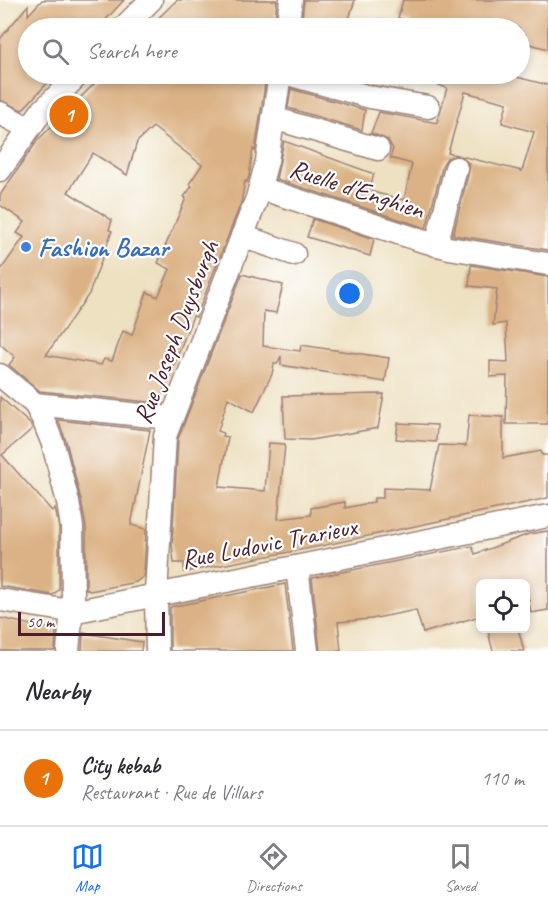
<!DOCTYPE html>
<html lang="en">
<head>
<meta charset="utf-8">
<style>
	body { margin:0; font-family:Caveat,sans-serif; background:#f2f2f3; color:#2b2b33 }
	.controls { position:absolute; right:18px; bottom:18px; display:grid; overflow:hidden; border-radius:9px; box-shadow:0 3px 9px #0003 }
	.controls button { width:54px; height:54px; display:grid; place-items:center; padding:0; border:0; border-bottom:2px solid #e1e1e2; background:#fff; color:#2b2b33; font:30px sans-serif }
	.scale { position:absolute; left:18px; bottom:15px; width:147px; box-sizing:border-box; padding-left:6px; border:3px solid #4a1f2b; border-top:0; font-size:16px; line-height:21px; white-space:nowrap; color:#4a1f2b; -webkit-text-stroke:4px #fff; paint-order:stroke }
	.you { position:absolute; left:350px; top:294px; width:21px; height:21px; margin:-15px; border:4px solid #fff; border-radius:50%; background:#1a73e8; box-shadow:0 0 0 9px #1a73e833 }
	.badge { display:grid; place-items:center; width:39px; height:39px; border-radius:50%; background:#1a73e8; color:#fff; font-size:20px; font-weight:700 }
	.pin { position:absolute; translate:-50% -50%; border:3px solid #fff; box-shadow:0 2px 6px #0006 }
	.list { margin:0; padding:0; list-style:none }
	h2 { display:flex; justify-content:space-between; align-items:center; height:78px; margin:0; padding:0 24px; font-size:26px }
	h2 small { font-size:20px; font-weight:400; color:#7c7c81 }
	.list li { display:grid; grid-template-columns:39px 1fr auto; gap:18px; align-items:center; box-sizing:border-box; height:96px; padding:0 24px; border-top:2px solid #e1e1e2 }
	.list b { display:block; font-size:22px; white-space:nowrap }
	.list p { margin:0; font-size:20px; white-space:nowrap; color:#7c7c81 }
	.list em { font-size:20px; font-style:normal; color:#7c7c81 }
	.icon { flex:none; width:33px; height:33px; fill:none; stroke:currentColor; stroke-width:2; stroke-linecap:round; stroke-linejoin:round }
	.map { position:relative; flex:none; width:548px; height:651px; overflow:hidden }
	.search { position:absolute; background:#fff; box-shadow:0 3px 9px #0003; left:18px; right:18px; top:18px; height:66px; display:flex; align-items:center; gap:15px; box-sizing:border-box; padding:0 21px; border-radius:33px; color:#7c7c81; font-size:22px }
	.sheet { height:174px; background:#fff }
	nav { display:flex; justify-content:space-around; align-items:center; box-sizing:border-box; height:84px; border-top:2px solid #e1e1e2; background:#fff; font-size:16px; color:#7c7c81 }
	nav a { display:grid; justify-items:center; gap:3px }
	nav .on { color:#1a73e8 }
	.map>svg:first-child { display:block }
</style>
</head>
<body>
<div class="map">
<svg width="548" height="651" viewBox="0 0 548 651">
	<rect width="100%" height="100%" fill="#fff"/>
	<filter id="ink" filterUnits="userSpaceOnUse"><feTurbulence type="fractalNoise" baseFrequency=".0167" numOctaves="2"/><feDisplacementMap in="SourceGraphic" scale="12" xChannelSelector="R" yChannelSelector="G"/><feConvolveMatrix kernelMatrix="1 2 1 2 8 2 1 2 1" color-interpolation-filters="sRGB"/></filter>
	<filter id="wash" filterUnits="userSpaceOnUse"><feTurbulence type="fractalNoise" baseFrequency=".008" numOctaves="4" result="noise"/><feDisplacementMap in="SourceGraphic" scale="24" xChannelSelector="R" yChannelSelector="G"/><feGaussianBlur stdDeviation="1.35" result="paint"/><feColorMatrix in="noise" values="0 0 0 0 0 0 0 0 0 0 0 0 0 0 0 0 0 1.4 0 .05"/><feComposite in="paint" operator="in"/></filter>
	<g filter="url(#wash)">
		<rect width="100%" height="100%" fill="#eee1c2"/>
		<g id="blocks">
			<g fill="#dbb285" fill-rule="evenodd">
				<polygon points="42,0 124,0 98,28 28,28 28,74 56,74 22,110 0,100 0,39 28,5 28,15"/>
				<polygon points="177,0 277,0 274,28 148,28"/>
				<polygon points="304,0 355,0 346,28 301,28"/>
				<polygon points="403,0 548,0 548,49 523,42 525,34 519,33 519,28 410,28 412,22 398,18"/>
				<path d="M104,74H215L234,81L236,76L265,84L255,151L253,149L249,176L247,182L245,181L241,203L196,317L193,316L159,403L40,391L9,365L15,357L0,344V271L24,237L17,233L25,222L0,205V195L38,140ZM153,127L202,165L189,184L192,186L184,197L186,198L158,263L170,269L158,297L147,292L132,335L123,331L112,361L104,359L101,365L46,355L89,294L112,231L109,230L112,220L68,192L93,153L127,175L137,142Z"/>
				<polygon points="414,74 505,74 548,85 548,250 453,235 469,171 469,164 461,156 522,171 534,132 502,123 507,103 465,92 448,153 457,155 447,158 443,164 426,228 276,179 284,141 374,174 369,191 404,200 412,164 390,158 393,149 388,140 371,133 379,112 437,123 447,88 414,76"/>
				<polygon points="291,89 365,110 362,130 288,108"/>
				<polygon points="313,219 374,239 370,256 307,237"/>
				<polygon points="471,265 548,277 548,424 506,424 507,376 490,377 490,361 508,362 506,323 493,325 497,289 469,286"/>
				<polygon points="242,274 283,285 276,313 264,311 263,346 300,351 301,345 389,358 385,382 281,365 281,356 277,364 274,364 272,374 254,412 228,398 218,431 223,433 222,436 228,437 219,487 265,491 269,443 285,444 278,519 311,515 311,508 345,502 345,508 374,502 374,498 383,498 383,488 430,490 439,445 466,446 469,415 503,417 503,458 541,451 542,455 548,455 548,498 316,547 184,572 184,563 174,563 172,544 178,439"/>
				<polygon points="384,394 378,428 311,440 285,439 283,396"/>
				<polygon points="0,397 31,425 32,429 2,455 52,511 55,508 59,528 59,589 53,595 0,586"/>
				<polygon points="58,420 150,430 131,525 146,529 144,576 136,582 90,591 86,589 86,527 81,500 66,441"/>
				<polygon points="398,423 437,425 436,442 396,439"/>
				<polygon points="548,531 548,610 531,613 526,584 480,584 480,616 423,633 416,610 371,619 338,622 341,651 320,651 312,578 472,546 475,554 529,534"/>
				<polygon points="285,584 293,651 170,651 170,607"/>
				<polygon points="0,618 56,630 55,651 0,651"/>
				<polygon points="487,628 518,628 524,651 493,651"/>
				<polygon points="83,633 142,642 141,651 82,651"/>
			</g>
		</g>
	</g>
	<g filter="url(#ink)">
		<use href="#blocks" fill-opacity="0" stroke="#9c8076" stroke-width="1.5"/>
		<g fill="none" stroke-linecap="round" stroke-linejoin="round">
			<defs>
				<g id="minor">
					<polyline points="123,28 151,0"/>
					<polyline points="287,28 291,0"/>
					<polyline points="287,74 370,97 428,107"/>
					<polyline points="0,113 28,128"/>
					<polyline points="273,118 378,149"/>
					<polyline points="0,170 41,112 79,74"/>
					<polyline points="260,188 423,241 449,248 548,264"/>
					<polyline points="242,236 294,254"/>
					<polyline points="436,245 456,168"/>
					<polyline points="0,375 35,404 43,419 53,444 68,502 72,527 73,598 68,651"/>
					<polyline points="35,404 170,418"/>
					<polyline points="297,567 307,651"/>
					<polyline points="0,600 64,610 82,610 548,516"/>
					<polyline points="157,651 156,594 165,436 257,198 267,161 280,74"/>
				</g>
			</defs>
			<use href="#minor" stroke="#9c8076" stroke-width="25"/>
			<use href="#minor" stroke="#fff" stroke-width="22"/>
		</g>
	</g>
	<circle fill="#3f7fe0" stroke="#fff" stroke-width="2" cx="26" cy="247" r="6"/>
	<g text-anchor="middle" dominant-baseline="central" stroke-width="4.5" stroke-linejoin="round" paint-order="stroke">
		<g font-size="26" fill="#4a1f2b" stroke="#fff">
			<text transform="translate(357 189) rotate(18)">Ruelle d'Enghien</text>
			<text transform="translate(176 332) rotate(-69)">Rue Joseph Duysburgh</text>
			<text transform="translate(269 543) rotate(-11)">Rue Ludovic Trarieux</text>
		</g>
		<g font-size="26" font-weight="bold" fill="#366cbe" stroke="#fff" text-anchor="start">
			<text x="38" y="247">Fashion Bazar</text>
		</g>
	</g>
</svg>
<div class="controls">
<button><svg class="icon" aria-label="locate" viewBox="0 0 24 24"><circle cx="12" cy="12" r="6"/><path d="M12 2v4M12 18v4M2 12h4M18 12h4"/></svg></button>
</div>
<div class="scale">50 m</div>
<div class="you"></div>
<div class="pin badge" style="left:69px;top:115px;background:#e8710a">1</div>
<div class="search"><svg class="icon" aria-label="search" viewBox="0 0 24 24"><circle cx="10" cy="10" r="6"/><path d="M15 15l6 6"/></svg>Search here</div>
</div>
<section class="sheet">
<h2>Nearby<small></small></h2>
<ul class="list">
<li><span class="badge" style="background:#e8710a">1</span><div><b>City kebab</b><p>Restaurant · Rue de Villars</p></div><em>110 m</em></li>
</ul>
</section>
<nav>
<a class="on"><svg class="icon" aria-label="map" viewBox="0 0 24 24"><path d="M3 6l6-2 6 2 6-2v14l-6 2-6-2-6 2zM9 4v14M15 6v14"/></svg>Map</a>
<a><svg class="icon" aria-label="directions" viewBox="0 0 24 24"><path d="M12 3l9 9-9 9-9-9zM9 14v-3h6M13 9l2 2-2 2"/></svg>Directions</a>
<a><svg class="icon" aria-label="saved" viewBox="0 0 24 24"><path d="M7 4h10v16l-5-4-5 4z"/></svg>Saved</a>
</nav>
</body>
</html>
